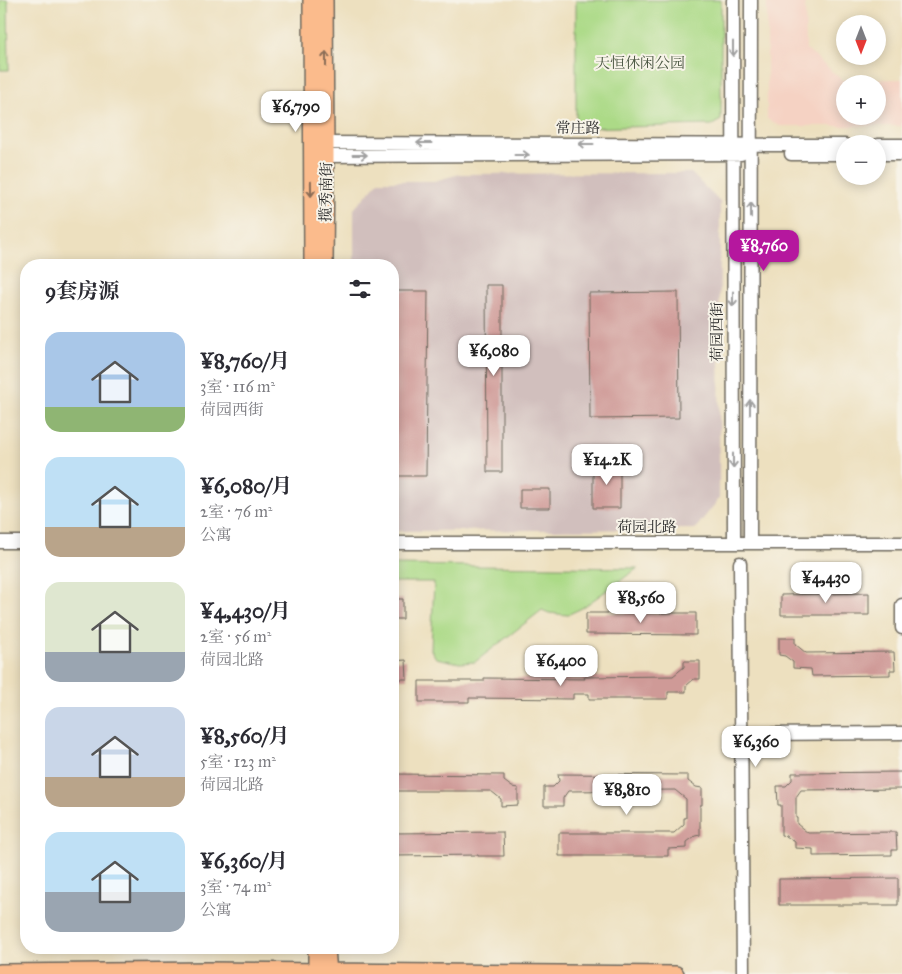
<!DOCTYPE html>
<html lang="zh">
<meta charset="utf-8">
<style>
:root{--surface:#fff;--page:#f7f7f7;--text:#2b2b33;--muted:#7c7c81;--accent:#b5179e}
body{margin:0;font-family:"IM FELL Great Primer","Noto Serif SC",serif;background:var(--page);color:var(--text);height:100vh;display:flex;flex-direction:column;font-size:19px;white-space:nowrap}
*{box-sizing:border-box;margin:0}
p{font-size:16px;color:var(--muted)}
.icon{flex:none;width:28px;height:28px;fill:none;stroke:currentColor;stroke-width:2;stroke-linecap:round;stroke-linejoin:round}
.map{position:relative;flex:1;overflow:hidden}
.drawer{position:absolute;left:20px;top:259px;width:379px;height:695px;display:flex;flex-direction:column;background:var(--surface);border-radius:20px;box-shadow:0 2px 12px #0003}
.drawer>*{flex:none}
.needle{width:32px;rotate:180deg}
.fabs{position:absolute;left:836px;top:15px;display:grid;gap:10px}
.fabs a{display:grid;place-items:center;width:50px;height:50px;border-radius:50%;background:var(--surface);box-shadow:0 2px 12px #0003;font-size:25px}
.price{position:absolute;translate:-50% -42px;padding:0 11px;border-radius:10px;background:#fff;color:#222;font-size:16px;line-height:32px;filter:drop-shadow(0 1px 2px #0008)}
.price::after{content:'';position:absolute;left:50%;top:30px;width:15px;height:11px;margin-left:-8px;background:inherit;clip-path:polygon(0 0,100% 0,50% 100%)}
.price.current{background:var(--accent);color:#fff}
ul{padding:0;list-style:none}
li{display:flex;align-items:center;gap:15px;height:125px;padding:0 25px}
li span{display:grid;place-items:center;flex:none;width:140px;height:100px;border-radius:15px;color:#555}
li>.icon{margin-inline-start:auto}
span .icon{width:60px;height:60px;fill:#fffc;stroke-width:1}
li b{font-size:21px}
h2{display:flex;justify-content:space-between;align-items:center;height:60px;padding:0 25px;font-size:21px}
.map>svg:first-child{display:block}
</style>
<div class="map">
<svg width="902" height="974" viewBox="0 0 902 974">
<rect width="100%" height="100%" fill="#f7f3e8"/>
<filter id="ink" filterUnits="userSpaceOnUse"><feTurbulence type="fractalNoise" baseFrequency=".02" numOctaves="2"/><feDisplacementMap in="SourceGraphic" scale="10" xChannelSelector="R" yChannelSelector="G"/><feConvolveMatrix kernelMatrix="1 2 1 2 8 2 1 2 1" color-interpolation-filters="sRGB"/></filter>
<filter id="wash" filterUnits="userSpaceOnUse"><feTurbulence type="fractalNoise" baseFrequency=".0096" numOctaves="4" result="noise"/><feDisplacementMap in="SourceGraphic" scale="20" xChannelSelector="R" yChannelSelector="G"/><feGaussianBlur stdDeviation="1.12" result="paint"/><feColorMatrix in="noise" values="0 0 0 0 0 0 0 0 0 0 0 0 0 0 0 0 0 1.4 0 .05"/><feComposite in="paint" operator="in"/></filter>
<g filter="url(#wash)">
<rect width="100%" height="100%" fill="#ede0bf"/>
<path fill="#f5d2c3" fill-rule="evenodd" d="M767,0H805L806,49L842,80L902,79V126H780L767,119ZM845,84H878V116H845Z"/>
<path fill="#d1bfbd" d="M691,173L720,202L719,499L695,529L393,531L392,265H354V209L379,181H434L460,174Z"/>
<path fill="#acda87" stroke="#6c8259" d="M0,0H8L9,70H0Z
M576,0H721V120L712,125L576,128Z
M393,565L638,568L582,608L567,615L549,613L542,610L475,662L460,663L436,658L431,650L434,582H393Z"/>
<g id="blocks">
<path fill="#cf9a97" d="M486,285H502V472H487Z
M392,291H428L426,476H392Z
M678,292L679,418L590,419L589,293Z
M593,465H620V508H593Z
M520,489H550V508H520Z
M869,593V615H781V595Z
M392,599H403V619H392Z
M586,613H696V635L586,634Z
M779,638H795V644L806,653L894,652L895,670H890V675L812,676L811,669L793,668V662L785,656L779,655Z
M406,660L407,679H392V661Z
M684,661H700V679H694L686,686V692H668V699H589V694H573V699L469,698V702H419V681H484V678L585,679L584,677L673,676L684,667Z
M902,772V789L801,790L796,797V818H797V824L808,833L896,832L897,850H892V855L813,856V849L795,848V842L786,836L781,835V805H778L777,786H786L792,780V773Z
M392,774L504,775V781L512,787L518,788V805L501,806V799L491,791H392Z
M558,774L688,775V781L696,787L702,788V805H700V835L695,836L687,842V848L668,849V856H559V833H674L684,824V818H686V799L675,790L568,791L563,798V806H544V787H553L559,781Z
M503,832L504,856H478V855L395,856L394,849H392V833Z
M898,878V905H779V879Z"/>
</g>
</g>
<g filter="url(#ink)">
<use href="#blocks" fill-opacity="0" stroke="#6f6a5f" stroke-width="1"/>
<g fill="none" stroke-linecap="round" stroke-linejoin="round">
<g stroke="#6f6a5f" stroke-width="15">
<path id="minor" d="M733,0L734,543
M318,143L845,145
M878,145H902
M791,154H845
M878,154H902
M316,156L741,154
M0,542H26
M392,543H902
M750,543L751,0
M740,563L743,974
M902,605V628
M742,734L902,733"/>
</g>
<g stroke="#6f6a5f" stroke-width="18">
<path id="major" d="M311,0L312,265
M325,0L326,155L325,265
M316,948V974
M327,948L329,974
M0,972L208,970L676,974"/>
</g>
<use href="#minor" stroke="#fff" stroke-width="12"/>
<use href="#major" stroke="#fbbb8c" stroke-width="15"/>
</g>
<defs><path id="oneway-shaft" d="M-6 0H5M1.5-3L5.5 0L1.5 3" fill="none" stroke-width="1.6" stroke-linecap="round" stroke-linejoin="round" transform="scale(1.25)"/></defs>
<g stroke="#a0a0a0">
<use href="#oneway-shaft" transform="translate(733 49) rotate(90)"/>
<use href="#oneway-shaft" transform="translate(424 143) rotate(-180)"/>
<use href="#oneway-shaft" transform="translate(586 144) rotate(-180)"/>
<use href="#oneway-shaft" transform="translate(360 155)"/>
<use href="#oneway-shaft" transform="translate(522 155)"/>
<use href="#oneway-shaft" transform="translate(751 210) rotate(-90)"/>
<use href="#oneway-shaft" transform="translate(733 299) rotate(90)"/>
<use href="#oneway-shaft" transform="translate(750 407) rotate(-90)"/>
<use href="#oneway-shaft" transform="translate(733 461) rotate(90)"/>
</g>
<g stroke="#896c57">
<use href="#oneway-shaft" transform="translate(326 59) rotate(-90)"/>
<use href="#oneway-shaft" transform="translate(311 189) rotate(89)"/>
</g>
</g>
<g text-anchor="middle" stroke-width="4" stroke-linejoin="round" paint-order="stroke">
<g font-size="15" fill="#4b5742" stroke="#f7f3e8">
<text x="640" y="68">天恒休闲公园</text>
</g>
<g font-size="15" fill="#2b2b2b" stroke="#f7f3e8">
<text x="578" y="133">常庄路</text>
<text transform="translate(326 192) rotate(-89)" y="5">揽秀南街</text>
<text transform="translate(717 332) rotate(-90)" y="5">荷园西街</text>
<text x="647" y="532">荷园北路</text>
</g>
</g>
</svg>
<div class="fabs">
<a><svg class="needle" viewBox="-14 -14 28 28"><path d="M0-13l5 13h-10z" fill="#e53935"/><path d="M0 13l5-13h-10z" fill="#7c7c81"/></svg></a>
<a>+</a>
<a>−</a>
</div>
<b class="price" style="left:296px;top:133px">¥6,790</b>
<b class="price current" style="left:764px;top:272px">¥8,760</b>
<b class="price" style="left:494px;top:377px">¥6,080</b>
<b class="price" style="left:607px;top:486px">¥14.2K</b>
<b class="price" style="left:826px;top:604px">¥4,430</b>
<b class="price" style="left:641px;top:624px">¥8,560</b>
<b class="price" style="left:561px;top:687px">¥6,400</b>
<b class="price" style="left:756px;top:768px">¥6,360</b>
<b class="price" style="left:627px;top:816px">¥8,810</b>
<section class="drawer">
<h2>9套房源<svg class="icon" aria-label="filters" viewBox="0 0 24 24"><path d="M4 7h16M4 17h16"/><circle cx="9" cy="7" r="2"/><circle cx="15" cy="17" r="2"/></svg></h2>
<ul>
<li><span style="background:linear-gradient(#a9c7e8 75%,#8fb573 0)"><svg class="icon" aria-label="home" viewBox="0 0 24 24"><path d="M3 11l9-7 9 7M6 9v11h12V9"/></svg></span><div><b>¥8,760/月</b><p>3室 · 116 m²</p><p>荷园西街</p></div></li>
<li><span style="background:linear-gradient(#bfe0f5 70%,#b9a48a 0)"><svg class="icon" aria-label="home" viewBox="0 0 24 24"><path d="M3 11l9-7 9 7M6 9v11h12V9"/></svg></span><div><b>¥6,080/月</b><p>2室 · 76 m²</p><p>公寓</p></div></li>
<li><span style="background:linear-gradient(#dfe7d0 70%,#9aa5b1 0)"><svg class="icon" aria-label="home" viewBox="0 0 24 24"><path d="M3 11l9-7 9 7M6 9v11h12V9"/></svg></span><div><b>¥4,430/月</b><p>2室 · 56 m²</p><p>荷园北路</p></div></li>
<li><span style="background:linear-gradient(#c9d6e8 70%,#b9a48a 0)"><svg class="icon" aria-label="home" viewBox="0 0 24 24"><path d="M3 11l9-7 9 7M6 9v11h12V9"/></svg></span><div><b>¥8,560/月</b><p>5室 · 123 m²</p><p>荷园北路</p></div></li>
<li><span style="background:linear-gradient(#bfe0f5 60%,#9aa5b1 0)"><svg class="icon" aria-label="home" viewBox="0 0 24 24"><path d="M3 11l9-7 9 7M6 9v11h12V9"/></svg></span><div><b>¥6,360/月</b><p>3室 · 74 m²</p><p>公寓</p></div></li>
</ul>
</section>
</div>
